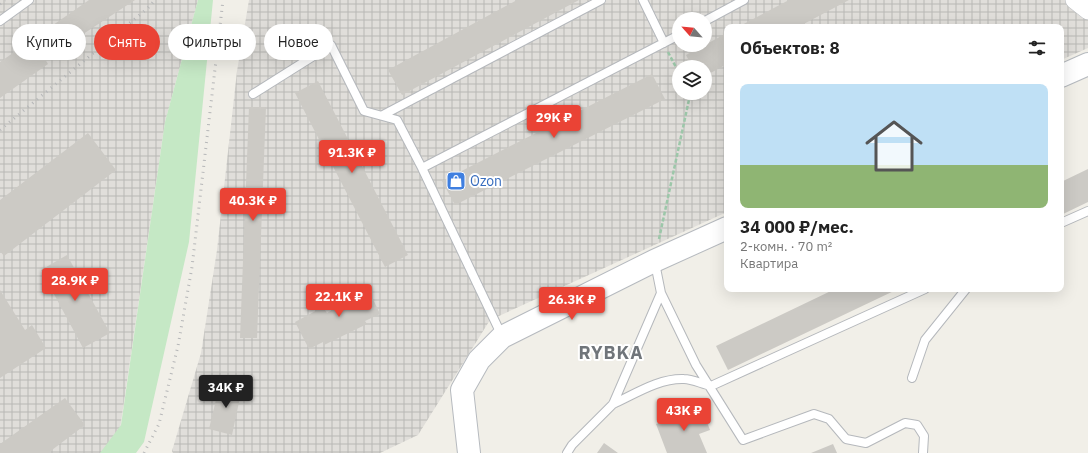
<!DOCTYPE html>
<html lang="ru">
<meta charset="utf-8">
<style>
:root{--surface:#fff;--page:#f6f6f6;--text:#222;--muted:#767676;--line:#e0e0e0;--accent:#ea4335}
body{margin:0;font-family:"IBM Plex Sans",sans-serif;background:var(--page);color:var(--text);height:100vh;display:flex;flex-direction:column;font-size:15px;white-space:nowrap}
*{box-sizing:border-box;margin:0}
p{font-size:13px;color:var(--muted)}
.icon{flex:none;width:22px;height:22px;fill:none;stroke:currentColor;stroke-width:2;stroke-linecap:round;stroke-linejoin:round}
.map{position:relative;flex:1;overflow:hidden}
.drawer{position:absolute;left:724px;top:24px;width:340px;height:268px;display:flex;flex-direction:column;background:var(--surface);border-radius:8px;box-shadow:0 4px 16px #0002}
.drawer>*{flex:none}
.top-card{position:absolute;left:12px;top:24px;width:380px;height:36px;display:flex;gap:8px}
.needle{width:26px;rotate:297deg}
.buttons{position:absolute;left:672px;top:12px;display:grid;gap:8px}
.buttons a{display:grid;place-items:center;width:40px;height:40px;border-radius:50%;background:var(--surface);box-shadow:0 4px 16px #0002;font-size:20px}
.price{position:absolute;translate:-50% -34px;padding:0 9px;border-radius:4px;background:var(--accent);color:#fff;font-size:13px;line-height:26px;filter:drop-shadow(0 1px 2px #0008)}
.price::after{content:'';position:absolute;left:50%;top:24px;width:12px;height:9px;margin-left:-6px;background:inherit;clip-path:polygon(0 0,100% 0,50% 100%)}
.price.selected{background:#222;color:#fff}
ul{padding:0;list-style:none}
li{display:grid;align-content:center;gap:8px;height:212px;padding:0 16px}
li+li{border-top:1px solid var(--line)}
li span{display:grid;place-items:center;height:124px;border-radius:8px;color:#555}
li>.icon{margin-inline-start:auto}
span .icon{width:72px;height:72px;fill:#fffc;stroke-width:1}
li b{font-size:17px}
h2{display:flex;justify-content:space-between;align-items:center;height:48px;padding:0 16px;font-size:17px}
.pill{padding:0 14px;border-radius:18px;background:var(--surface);box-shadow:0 4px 16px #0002;font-size:14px;line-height:36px}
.pill.selected{background:var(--accent);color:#fff}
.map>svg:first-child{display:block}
</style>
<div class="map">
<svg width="1088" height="453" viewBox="0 0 1088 453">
<defs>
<pattern id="industrial-grid" width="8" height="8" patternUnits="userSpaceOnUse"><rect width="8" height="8" fill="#e0deda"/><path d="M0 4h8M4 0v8" fill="none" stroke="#b9b8b5"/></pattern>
</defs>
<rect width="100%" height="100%" fill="#f1efe8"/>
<path fill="url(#industrial-grid)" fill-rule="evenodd" d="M0,0H198L165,122L120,429L101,453H0Z
M249,0H1088V48L1061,60V27H727V212L490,320L418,435L380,453H173L172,451L201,353L217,250L237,71ZM679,19H705V45H679ZM679,67H705V93H679Z"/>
<path fill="#c5e8c5" d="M198,0H213L189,242L144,442L136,453H100L121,425L165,122Z"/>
<path fill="#cccac5" d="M89,0H135L45,59L48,64L0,98V62Z
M517,0H579L402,95L388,70Z
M789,0H849L798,27H738Z
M727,33V64L705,76V67H692L686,55Z
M652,74L665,99L455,205L442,181Z
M318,81L408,255L385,267L295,93Z
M249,107H266L257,338H240Z
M88,133L116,170L4,256L0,251V200Z
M1088,169V202L1061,215V182Z
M67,255L110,333L83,348L41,270Z
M366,284L380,314L365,321L367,324L324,345L323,342L309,349L295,322L323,307L327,313L339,306L336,299Z
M835,289H898L728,370L716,346Z
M0,290L25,330L32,325L46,348L0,378Z
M220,383L242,388L232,435L209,429Z
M65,398L85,425L48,453H0V444Z
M701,406L710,430L699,434L707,453H667L656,424Z
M604,443L618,453H597Z
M833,444L837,453H811Z"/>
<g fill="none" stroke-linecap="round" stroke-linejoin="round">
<g stroke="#b5b8bc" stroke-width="10">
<path id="lane" d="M643,0L664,43
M0,21L29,0
M705,21L744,0
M253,94L331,45L364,111L397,120L422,168L502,336
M383,115L601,0
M422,168L679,35
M1061,223L1088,211
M661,293L696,365L743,440L814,414L829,419L846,439L866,443L905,423L917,425L924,436L923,453
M912,378L925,340L966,289
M613,404C635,394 659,378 684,379C692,379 702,384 711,386L925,289
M567,453L572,445L613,404L661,293L655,263"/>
</g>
<g stroke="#b5b8bc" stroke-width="18">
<path id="street" d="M1074,0L1088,11"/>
</g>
<g stroke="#b6babf" stroke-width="24">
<path id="secondary" d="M1061,76L1088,64
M469,453L462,390L479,360L502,337L654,261L727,228"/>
</g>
<path stroke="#9cc7a9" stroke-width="2.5" stroke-dasharray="4 2" stroke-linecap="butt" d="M668,52L679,73
M659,239L690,95L689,93"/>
<use href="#lane" stroke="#fff" stroke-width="8"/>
<use href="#street" stroke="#fff" stroke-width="17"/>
<use href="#secondary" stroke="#fff" stroke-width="22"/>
<path stroke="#b6b7b8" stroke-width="3" stroke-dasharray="1 5" stroke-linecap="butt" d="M0,4L5,0
M0,130L148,8L155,0
M144,453L159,424L178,346L192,267L223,0"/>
</g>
<defs>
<g id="shop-square" transform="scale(1)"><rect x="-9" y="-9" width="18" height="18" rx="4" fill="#3f7fe0" stroke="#fff"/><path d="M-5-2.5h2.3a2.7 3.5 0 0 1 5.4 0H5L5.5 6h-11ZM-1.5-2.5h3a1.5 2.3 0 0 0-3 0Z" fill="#fff"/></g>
</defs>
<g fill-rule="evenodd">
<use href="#shop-square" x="456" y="181"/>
</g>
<g text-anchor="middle" stroke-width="4" stroke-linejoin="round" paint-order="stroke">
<g font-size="14" fill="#366cbe" stroke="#fff" text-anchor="start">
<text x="470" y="186">Ozon</text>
</g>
<g font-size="18" font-weight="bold" letter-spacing="1" fill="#70757a" stroke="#fff">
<text x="611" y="359">RYBKA</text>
</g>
</g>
</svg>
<div class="buttons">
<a><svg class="needle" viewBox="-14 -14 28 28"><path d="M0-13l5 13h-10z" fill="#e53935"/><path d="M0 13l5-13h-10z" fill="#767676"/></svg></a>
<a><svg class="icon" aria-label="layers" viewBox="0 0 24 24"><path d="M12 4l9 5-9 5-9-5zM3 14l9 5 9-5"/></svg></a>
</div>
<b class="price" style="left:554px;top:139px">29K ₽</b>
<b class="price" style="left:352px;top:174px">91.3K ₽</b>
<b class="price" style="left:253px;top:222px">40.3K ₽</b>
<b class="price" style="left:75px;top:302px">28.9K ₽</b>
<b class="price" style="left:339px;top:318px">22.1K ₽</b>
<b class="price" style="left:572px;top:321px">26.3K ₽</b>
<b class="price selected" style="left:226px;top:409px">34K ₽</b>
<b class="price" style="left:684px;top:432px">43K ₽</b>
<div class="top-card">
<a class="pill">Купить</a>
<a class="pill selected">Снять</a>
<a class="pill">Фильтры</a>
<a class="pill">Новое</a>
</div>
<section class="drawer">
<h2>Объектов: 8<svg class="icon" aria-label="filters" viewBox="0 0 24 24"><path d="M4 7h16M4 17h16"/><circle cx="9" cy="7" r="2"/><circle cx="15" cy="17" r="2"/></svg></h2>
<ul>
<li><span style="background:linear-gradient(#bfe0f5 65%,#8fb573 0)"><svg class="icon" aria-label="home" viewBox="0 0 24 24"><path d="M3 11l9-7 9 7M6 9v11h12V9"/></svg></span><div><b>34 000 ₽/мес.</b><p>2-комн. · 70 m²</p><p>Квартира</p></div></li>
</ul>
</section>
</div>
